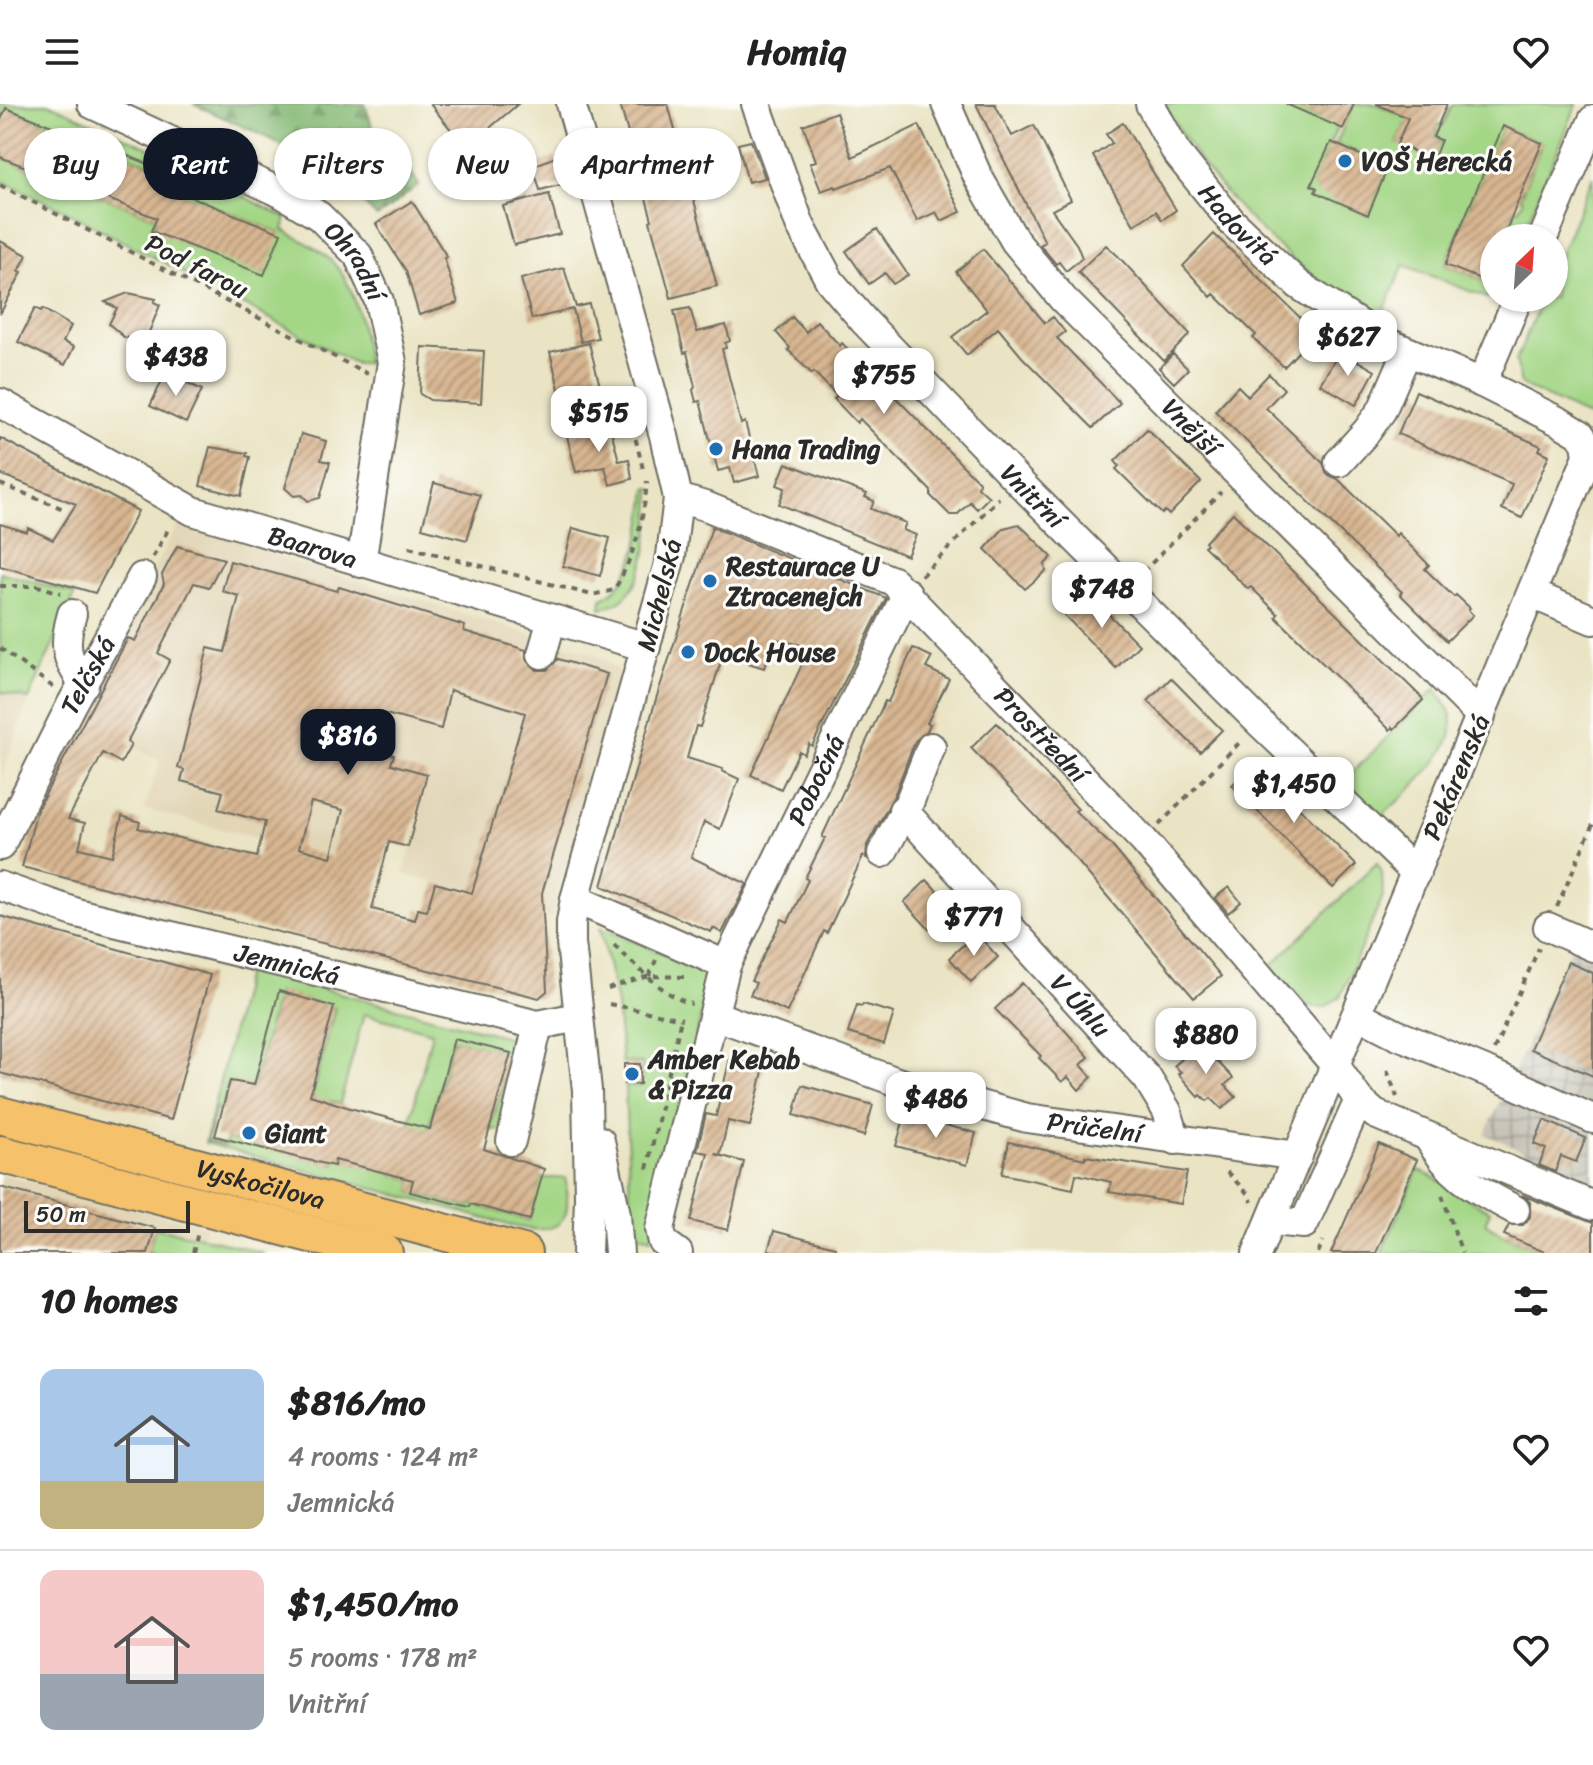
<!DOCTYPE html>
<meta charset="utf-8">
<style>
:root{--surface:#fff;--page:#f2f2f2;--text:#222;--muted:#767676;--line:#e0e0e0;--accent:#111827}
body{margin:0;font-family:Sriracha,sans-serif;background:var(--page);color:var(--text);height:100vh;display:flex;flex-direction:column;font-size:30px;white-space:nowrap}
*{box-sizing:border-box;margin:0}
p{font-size:26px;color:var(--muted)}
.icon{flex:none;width:44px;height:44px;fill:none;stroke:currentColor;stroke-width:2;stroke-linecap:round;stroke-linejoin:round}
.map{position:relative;height:1149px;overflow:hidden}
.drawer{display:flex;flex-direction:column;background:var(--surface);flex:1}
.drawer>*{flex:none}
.guide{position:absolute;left:24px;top:24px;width:800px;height:72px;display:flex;gap:16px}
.needle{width:52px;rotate:25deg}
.buttons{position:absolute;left:1480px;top:120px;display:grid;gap:16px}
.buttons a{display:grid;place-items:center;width:88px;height:88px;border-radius:50%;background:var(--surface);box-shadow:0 2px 6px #0004;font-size:40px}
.scale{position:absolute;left:24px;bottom:20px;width:166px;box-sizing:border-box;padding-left:8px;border:4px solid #2b2b2b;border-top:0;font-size:22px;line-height:28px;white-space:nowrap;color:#2b2b2b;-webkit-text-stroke:6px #fdfcf7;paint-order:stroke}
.price{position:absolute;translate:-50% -68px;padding:0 18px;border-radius:16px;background:#fff;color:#222;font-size:26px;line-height:52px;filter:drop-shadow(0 2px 4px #0008)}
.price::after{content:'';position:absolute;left:50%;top:48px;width:24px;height:18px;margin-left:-12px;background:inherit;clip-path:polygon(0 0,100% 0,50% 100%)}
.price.current{background:var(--accent);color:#fff}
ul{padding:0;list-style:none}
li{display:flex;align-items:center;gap:24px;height:200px;padding:0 40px}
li+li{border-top:2px solid var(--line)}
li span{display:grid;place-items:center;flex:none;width:224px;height:160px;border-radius:16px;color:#555}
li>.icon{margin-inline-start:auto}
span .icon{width:96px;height:96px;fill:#fffc;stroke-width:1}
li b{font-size:34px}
h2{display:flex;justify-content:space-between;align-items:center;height:96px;padding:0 40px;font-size:34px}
.tag{padding:0 28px;border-radius:36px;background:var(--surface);box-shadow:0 2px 6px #0004;font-size:28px;line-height:72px}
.tag.current{background:var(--accent);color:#fff}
header{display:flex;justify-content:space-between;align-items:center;height:104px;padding:0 40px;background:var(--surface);font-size:36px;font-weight:700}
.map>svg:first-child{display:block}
</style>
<header><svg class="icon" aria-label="menu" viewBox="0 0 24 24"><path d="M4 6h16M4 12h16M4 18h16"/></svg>Homiq<svg class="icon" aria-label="heart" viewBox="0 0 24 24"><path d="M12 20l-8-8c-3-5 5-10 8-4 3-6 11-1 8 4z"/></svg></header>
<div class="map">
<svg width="1593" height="1149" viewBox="0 0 1593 1149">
<defs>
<pattern id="industrial-grid" width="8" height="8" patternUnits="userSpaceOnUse" patternTransform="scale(2)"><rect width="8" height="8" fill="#c8c4b8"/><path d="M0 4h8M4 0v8" fill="none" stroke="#a39f96"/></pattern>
<pattern id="forest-firs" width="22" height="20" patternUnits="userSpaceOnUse" patternTransform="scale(2)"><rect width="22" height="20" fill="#82b772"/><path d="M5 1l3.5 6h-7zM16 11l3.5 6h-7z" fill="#6b955e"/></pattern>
<pattern id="building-hatch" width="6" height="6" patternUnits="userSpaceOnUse" patternTransform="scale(2)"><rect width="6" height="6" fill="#d8b691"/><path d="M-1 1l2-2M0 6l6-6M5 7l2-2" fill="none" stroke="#af9477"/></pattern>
</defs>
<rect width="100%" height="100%" fill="#fdfcf7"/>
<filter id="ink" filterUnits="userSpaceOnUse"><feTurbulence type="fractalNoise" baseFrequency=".0125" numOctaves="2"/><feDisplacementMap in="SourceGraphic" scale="16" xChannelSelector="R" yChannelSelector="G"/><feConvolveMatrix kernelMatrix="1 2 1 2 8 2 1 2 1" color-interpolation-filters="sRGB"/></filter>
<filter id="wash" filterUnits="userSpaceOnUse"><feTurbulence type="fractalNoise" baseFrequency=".006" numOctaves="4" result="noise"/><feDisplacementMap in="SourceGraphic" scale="32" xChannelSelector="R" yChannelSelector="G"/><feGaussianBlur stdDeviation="1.8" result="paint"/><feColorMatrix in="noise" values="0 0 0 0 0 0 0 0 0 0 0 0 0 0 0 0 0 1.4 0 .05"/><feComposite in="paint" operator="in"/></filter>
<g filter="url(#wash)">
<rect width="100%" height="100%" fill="#eae4c4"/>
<path fill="#e2d6b7" d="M182,414L284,455L590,548L611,560L620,569L622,586L558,786L553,813H542L490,793L404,770L417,720L345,700L331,753L144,705L160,657L73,611Z
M0,588L29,595L0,677Z
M0,1070L205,1122L199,1149H0Z"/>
<path fill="url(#industrial-grid)" d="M1576,833L1593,840V1079L1485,1030Z"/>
<path fill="#a3d685" stroke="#678058" stroke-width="2" d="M0,0H50L151,45L286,114L283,126C298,134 314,142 327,153C357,178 362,223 367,259L356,260L60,104L0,76V53L157,114L152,126L280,129L168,84L173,69L6,4L0,18Z
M1164,0H1286L1318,14L1325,1L1343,10L1312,81L1367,111L1386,68L1369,55L1336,40L1354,0H1376L1415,17L1405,21L1397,39L1432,55L1441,37L1435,34L1438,28L1436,26L1438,20L1443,22L1452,0H1577L1521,134H1503L1516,104L1519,105L1523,96L1520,94L1542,39L1503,23L1445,161L1485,177L1494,156V182L1487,194L1404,161L1379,218C1291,162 1214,93 1164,0Z
M1593,72V315L1521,281L1516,256L1542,194H1554V165Z
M647,384H651C650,422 651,497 601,504L602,494C637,479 644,417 647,384Z
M0,468L75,490L29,595L0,588Z
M1435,585C1442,595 1451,604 1452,618C1455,651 1400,694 1378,716L1339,682Z
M1377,759L1382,768L1383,792L1340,893L1324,903H1313L1304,899L1270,863Z
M600,824L711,868L651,1134L640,1131L631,1121L625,983L642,982V959L622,958L617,900Z
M247,865L527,938L506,1025L490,1026L512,950L453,935L428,1027L406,1033L432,928L364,910L340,1000L329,997L325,1011L311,996L335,904L278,888L253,982L228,978L222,1006L216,1005L207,1037L225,1041L227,1035L334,1061L336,1054L413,1076L411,1088L469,1103L471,1100L529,1116L541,1074H566C566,1084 569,1099 566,1108C559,1131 530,1126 513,1122L205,1039Z
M1418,1066C1444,1076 1465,1094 1490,1107L1485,1119L1504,1131L1547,1149H1381Z
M155,1124L202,1133L265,1149H148Z"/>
<path fill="url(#forest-firs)" stroke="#56714e" stroke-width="2" d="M193,0H365L377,38L388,30L419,81L377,113L331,67L260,30Z"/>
<g id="blocks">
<path fill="url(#building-hatch)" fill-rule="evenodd" d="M430,0H518L466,44Z
M620,0H668L717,182L671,194L650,117L652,116Z
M976,0H995L1012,32L1034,21L1071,96L1052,106L1077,141L1082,154L1066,167L1059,158L1056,160L1040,141L1045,138Z
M1286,0H1354L1343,25Z
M1376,0H1447L1433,33L1441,36L1433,56L1397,40L1408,14Z
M6,4L174,70L168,84L281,129L264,171L151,127L157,114L0,53V18Z
M836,8L852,53L919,21L961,108L941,117L936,108L917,117L890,64L836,84L835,82L821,87L810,59L816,57L803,21Z
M1123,19L1176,106L1162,116L1156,107L1134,121L1093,52L1112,39L1106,30Z
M1503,22L1542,39L1503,134H1494V156L1485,177L1445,161Z
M751,37L765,74L748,78L738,40Z
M1331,38L1388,63L1368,111L1315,88L1317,84L1311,81Z
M555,53L564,80L540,86L533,62Z
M549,90L560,130L514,141L503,102Z
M412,97L447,153L444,154L458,199L419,211L406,167L376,120Z
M877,125L908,171L893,180L885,169L869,180L846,147Z
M1214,130L1316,229L1284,263L1253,234L1256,231L1214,190L1211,193L1183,162Z
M0,137L27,151L19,167L22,168L0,210Z
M1106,141L1118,152L1190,230L1164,257L1078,168Z
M983,145L1045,219L1053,213L1065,228L1057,234L1120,299L1093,324L1022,253L998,224L967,251L952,233L987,206L956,168Z
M564,164L576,203L589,200L598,234L581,238L573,205L532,215L521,175Z
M128,189L156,195L154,198L160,201L145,238L124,233L109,220L117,204L105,198Z
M35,204L41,207L43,205L71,222L63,238L74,243L65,261L18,238Z
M690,204L697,228L726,221L730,237L725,239L726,244L722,245L741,320L745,318L759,372L734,379L730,364L718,367L700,297L696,298L693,286L695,283L687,248L684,249L674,207Z
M792,213L806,228L817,217L840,242L842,239L979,378L978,383L989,393L977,405L970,398L957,411H950L931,392V387L860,315L857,319L834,295L837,292L814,268L812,270L788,246L790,244L776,228Z
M589,239L600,282L561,293L550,248Z
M422,243L484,247L481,299L430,296L420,290Z
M1340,247L1375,267L1356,301L1320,280Z
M1173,250L1188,265L1174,279L1159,264Z
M166,268L202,286L186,319L150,302Z
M1269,270L1284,285L1266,304L1323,359L1327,370L1338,375L1396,432L1398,429L1429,461L1425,465L1454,493L1456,491L1470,504L1468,506L1473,511L1447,537L1400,490L1402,488L1215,307L1238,282L1248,292Z
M1416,287L1541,342L1539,346L1549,351L1522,414L1502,405L1512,380L1398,330Z
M610,322L619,357L629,355L632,375L610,381L605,363L576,368L567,332Z
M1147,325L1201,378L1169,411L1165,407L1162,410L1116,365L1119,362L1115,357Z
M301,330L326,337L321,356L330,358L320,394L308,397L302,391L294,392L285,384Z
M0,334L138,407L95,489L0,462V420L27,428L28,424L53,436L76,400L0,370Z
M210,343L247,349L246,352L250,353L241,392L200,382Z
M786,359L867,390L865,393L874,397L871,405L906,419L903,426L916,431L907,452L779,400L785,384L777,381Z
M434,379L480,391L467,436L422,424Z
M1233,409L1421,593L1423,596L1394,625L1392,623L1390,626L1276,513L1278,510L1251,483L1248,485L1204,442L1207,440L1205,438Z
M1019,420L1052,453L1045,460L1046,467L1025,485L985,445L1004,424Z
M712,423L886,494L812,642L809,640L804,650L799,647L781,685L751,671L810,543L776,535L764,564L723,551L700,623L696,622L687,654L723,665L722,667L739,675L720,725L704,718L691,753L747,780L722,829L713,824L711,828L602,782L656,595Z
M573,424L610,434L600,472L563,462Z
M177,442L224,455L209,483L194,479L158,549L170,556L127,638L131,641L121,659L103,649L68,715L85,719L79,744L112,752L122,712L140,718L138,724L257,753L265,718L218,705L223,688L181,677L184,666L178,664L208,544L225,548L239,492L222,487L230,457L337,487L339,483L465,522L464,527L526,546V555L537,566H547L558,555L607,570L542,789L547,887L539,894L22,763L37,706L128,534L135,537L164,480L162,471ZM450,586L525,609L472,789L435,779L427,807L418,805L415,816L372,805L389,738L408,743L427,670L391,660L394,651L372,646L382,609L441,625ZM311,698L343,706L331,753L299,744Z
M1087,488L1139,541L1116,564L1064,511Z
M913,544L932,553L926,564L949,575L927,619L930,620L927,627L915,637L894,692L867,741L866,754L863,752L827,829L824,827L787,908L750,891L756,879L751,877L782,815L788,818L808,776L805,774L825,734L822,733L885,597L888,598Z
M1171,574L1222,626L1200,648L1148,597Z
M997,619L1078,705L1075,707L1112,742L1221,872L1194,894L1067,745L971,644Z
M1255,659L1356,761L1333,784L1232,681Z
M927,776L953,804L929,825L904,798Z
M1229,783L1241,798L1228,809L1215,794Z
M0,812L210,871L171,1016L0,969Z
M976,829L998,853L971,878L949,854Z
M1568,858L1593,869V972L1530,945Z
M1022,879L1089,953L1081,961L1092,973L1079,986L1068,973L1062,978L1039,954L1041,952L995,905Z
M279,887L334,903L310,991L350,1004L430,1025L454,935L511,949L484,1045L544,1065L530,1116L471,1100L470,1103L410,1088L413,1076L335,1056L334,1062L295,1053L215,1032L230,977L254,981Z
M863,900L894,909L884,940L848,929L857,901L862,902Z
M1200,939L1233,974L1225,981L1236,993L1222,1005L1211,994L1207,997L1201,991L1199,993L1178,970L1181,968L1174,962Z
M730,954L764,963L750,1022L728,1017L720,1051L715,1050L744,1058L728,1126L691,1117L708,1049L697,1047L706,1010L716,1012Z
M624,960H640V980H624Z
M802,981L873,1001L864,1032L794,1011Z
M905,1011L976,1029L967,1061L896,1042Z
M1544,1016L1586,1034L1576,1058L1561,1052L1555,1068L1539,1061L1546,1045L1534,1040Z
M1009,1038L1085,1055V1052L1187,1068L1181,1100L1109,1088L1111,1078L1076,1070L1073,1085L1002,1070Z
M1379,1040L1417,1056L1376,1149H1331Z
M0,1083L155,1124L148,1149H0Z
M1522,1091L1593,1119V1149H1547L1504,1131L1509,1121H1523L1530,1113V1098Z
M774,1127L835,1143V1149H781L768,1146Z"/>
</g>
</g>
<g filter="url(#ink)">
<use href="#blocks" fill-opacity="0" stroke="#6e6c61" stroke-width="2"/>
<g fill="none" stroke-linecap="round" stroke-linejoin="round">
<g stroke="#6e6c61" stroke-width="32">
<g id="minor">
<path id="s1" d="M92,0L281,89L319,112L358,151L379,197L392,258L361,459"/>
<path d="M571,0L664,332L678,394L671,452L575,795L571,818V839L587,986L589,1093L587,1149"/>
<path id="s2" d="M756,0L800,121L830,177L864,217L1019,378L1259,618L1416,769"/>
<path id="s3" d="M946,0L978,73L1015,137L1063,195L1481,612"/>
<path id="s4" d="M1150,0L1176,48L1232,118L1299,181L1386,238L1482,279L1560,318L1580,330L1586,339L1588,352L1257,1149"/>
<path d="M1543,134L1593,16"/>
<path d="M1482,279L1518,194"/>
<path id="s5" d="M0,299L193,407L646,543"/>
<path d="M1339,358L1367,327L1382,306L1407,248"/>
<path id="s6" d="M678,394L708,403L893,477L1144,737L1335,961L1359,996L1375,1010L1593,1102"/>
<path d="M1532,490L1593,516"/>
<path d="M72,510C63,540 65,555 84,580"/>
<path d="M542,550L552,515"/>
<path id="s7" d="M903,706L1147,974L1167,1007L1176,1036"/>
<path id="s8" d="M0,742L71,601L142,473"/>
<path d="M882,749L909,699L931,643"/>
<path id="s9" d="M0,782L77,809L538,921L578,913"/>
<path d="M575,795L726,861"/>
<path d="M1548,823L1593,843"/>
<path d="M1357,910L1396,930L1485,967L1593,1015"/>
<path id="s10" d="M714,911L900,979L1027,1014L1298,1052"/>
<path d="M1428,1033C1452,1075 1475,1084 1515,1106"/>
<path d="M511,1037L538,921"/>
<path d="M600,1037L616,1110L619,1149"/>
<path d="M1271,1117L1304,1120L1359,996"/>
<path id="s11" d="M678,1149L663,1138L660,1125L726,861L907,489"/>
</g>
</g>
<g stroke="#6e6c61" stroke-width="40">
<g id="major">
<path id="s12" d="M0,1011L523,1149"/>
<path d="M0,1050L384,1149"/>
</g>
</g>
<path stroke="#6e6c61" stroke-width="4" stroke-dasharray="6 6" stroke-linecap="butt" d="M0,81L368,270
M627,300L644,369
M0,380L64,405
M409,443L592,491L614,486C634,453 644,416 647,377
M153,453L170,422
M1143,468L1221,388
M921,472L999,394
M0,482H38L61,489
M0,544L53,583
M1159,721L1242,636
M1557,803L1593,720
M614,841C633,859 666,894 692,900
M649,872L656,856
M608,885L649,872L687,873
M609,900L682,915
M1494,946L1539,844
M1387,966L1397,993
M647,1065L681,915
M1227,1068L1249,1091L1252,1098
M1442,1091L1462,1149
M193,1149L198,1128
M1318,1149L1323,1137"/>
<use href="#minor" stroke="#fff" stroke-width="28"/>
<use href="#major" stroke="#f5c16b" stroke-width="36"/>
</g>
</g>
<g fill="#1f6fb2" stroke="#fdfcf7" stroke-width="3">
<circle cx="1345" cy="57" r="8"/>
<circle cx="716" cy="345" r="8"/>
<circle cx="710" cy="477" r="8"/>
<circle cx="688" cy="548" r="8"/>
<circle cx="632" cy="970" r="8"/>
<circle cx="249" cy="1029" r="8"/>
</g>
<g text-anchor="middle" stroke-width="6" stroke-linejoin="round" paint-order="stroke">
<g font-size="26" font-weight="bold" fill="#2b2b2b" stroke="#fdfcf7" text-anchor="start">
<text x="1361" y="66">VOŠ Herecká</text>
<text x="732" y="354">Hana Trading</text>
<text x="726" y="471">Restaurace U<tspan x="726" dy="30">Ztracenejch</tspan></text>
<text x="704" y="557">Dock House</text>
<text x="648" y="964">Amber Kebab<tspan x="648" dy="30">&amp; Pizza</tspan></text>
<text x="265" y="1038">Giant</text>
</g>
<g font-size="26" fill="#2b2b2b" stroke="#fdfcf7">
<text dy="9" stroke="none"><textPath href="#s4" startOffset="150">Hadovitá</textPath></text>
<text dy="9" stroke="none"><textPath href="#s1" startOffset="312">Ohradní</textPath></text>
<text transform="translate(197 162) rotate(27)" y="9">Pod farou</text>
<text dy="9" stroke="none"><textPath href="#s3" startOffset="410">Vnější</textPath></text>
<text dy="9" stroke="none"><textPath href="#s2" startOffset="488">Vnitřní</textPath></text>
<text dy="9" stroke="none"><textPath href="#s5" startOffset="346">Baarova</textPath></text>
<text transform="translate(659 491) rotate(-76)" y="9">Michelská</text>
<text dy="9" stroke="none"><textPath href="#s8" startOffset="192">Telčská</textPath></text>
<text dy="9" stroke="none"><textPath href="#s6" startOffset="444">Prostřední</textPath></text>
<text transform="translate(1456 673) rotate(-67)" y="9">Pekárenská</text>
<text dy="9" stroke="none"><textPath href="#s11" startOffset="510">Pobočná</textPath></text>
<text dy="9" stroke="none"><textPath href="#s9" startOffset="298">Jemnická</textPath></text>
<text dy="9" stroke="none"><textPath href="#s7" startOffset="264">V Úhlu</textPath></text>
<text dy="9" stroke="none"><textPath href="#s10" startOffset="398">Průčelní</textPath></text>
<text dy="9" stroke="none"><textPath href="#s12" startOffset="270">Vyskočilova</textPath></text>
</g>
</g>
</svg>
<div class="buttons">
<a><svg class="needle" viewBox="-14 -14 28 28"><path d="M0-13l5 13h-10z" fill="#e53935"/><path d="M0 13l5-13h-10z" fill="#767676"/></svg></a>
</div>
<div class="scale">50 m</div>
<b class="price" style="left:1348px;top:274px">$627</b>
<b class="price" style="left:176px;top:294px">$438</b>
<b class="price" style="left:884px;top:312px">$755</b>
<b class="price" style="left:599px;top:350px">$515</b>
<b class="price" style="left:1102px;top:526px">$748</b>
<b class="price current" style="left:348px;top:673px">$816</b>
<b class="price" style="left:1294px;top:721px">$1,450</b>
<b class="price" style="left:974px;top:854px">$771</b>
<b class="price" style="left:1206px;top:972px">$880</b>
<b class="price" style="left:936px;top:1036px">$486</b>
<div class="guide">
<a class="tag">Buy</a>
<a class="tag current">Rent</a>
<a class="tag">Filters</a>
<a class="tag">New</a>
<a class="tag">Apartment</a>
</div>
</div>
<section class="drawer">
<h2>10 homes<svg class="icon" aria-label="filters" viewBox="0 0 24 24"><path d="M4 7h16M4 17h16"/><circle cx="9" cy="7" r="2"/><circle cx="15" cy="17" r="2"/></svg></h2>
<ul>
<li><span style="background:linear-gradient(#a9c7e8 70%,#c2b280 0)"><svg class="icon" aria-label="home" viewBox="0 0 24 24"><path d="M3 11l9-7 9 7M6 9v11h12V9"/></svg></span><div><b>$816/mo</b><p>4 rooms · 124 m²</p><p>Jemnická</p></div><svg class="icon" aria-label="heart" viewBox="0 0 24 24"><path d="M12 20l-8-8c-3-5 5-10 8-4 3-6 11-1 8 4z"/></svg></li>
<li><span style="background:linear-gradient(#f6c9c9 65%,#9aa5b1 0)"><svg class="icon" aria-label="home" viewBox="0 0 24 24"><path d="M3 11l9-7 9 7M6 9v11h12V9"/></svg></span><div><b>$1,450/mo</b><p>5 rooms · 178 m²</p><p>Vnitřní</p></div><svg class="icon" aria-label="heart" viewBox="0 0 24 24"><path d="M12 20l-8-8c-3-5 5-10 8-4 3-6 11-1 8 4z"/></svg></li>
</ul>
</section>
